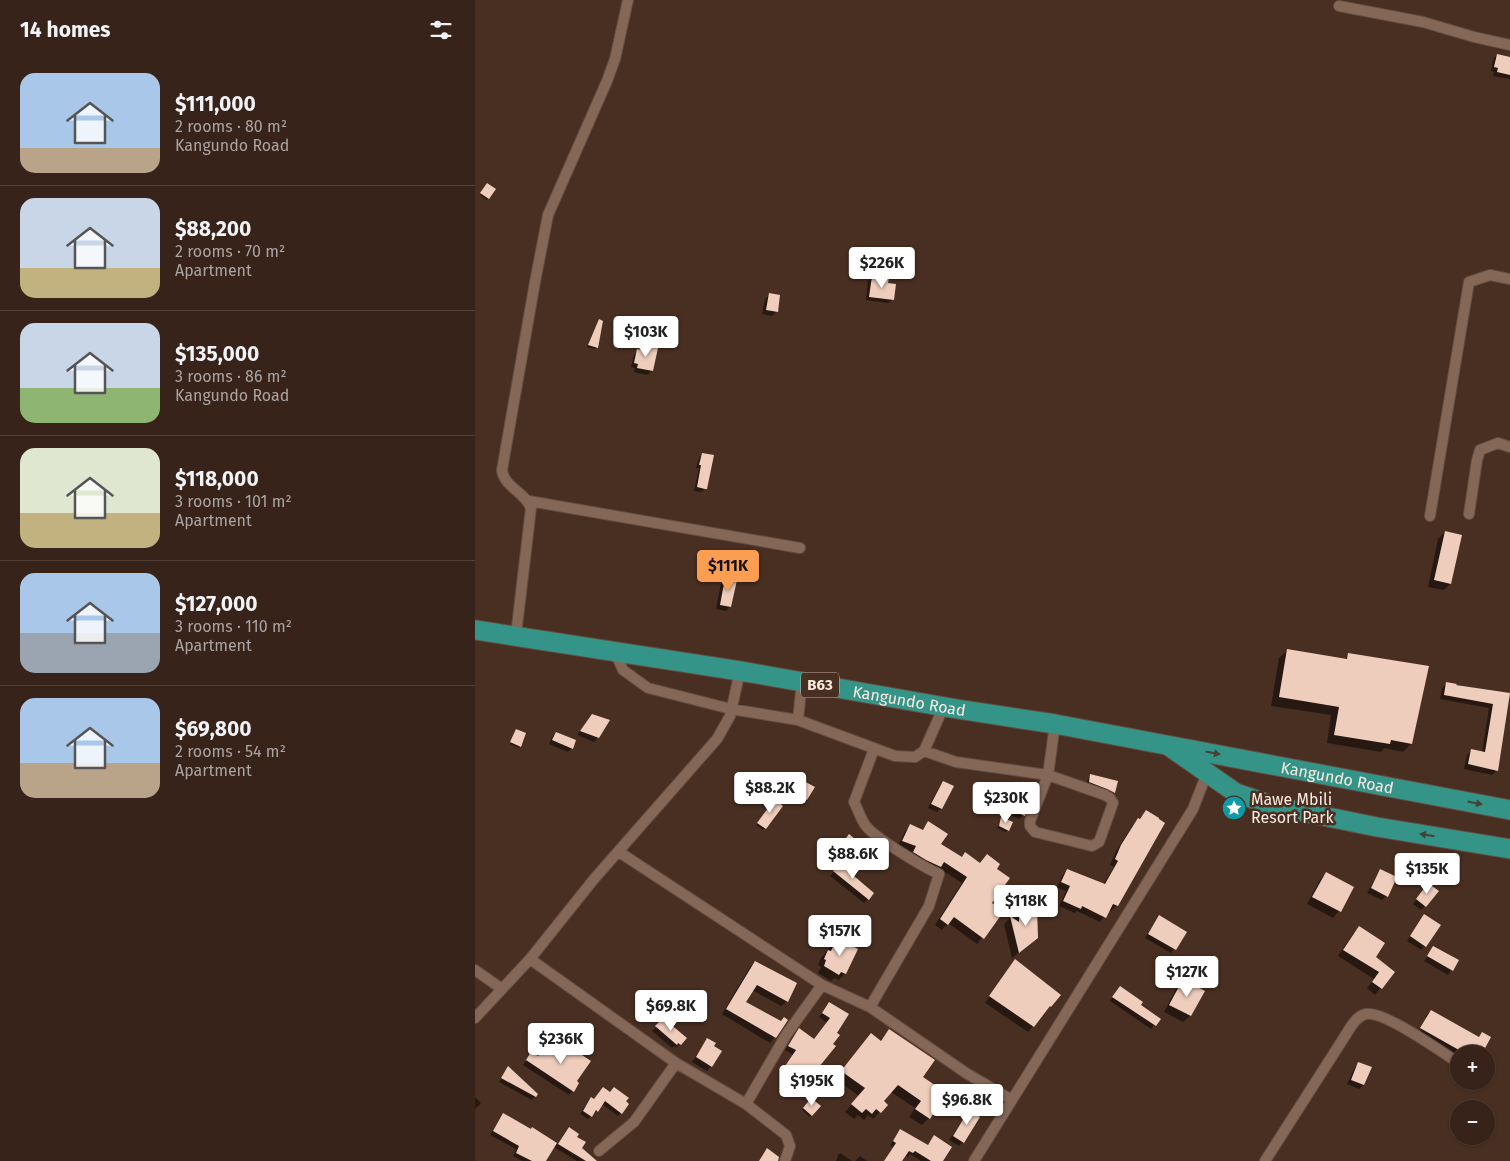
<!DOCTYPE html>
<meta charset="utf-8">
<style>
:root{--surface:#372319;--page:#422f26;--text:#f1f3f6;--muted:#aaa4a2;--line:#514038;--accent:#fc9e52}
body{margin:0;font-family:"Fira Sans",sans-serif;background:var(--page);color:var(--text);height:100vh;display:flex;flex-direction:column;font-size:19px;white-space:nowrap}
*{box-sizing:border-box;margin:0}
p{font-size:16px;color:var(--muted)}
.icon{flex:none;width:28px;height:28px;fill:none;stroke:currentColor;stroke-width:2;stroke-linecap:round;stroke-linejoin:round}
.map{position:relative;flex:1;overflow:hidden}
.drawer{display:flex;flex-direction:column;background:var(--surface);width:475px}
.drawer>*{flex:none}
.controls{position:absolute;left:975px;top:1045px;display:grid;gap:10px}
.controls a{display:grid;place-items:center;width:45px;height:45px;border-radius:50%;background:var(--surface);box-shadow:0 1px 4px #0004,0 0 0 1px var(--line);font-size:25px}
.price{position:absolute;translate:-50% -42px;padding:0 11px;border-radius:5px;background:#fff;color:#222;font-size:16px;line-height:32px;filter:drop-shadow(0 1px 2px #0008)}
.price::after{content:'';position:absolute;left:50%;top:30px;width:15px;height:11px;margin-left:-8px;background:inherit;clip-path:polygon(0 0,100% 0,50% 100%)}
.price.on{background:var(--accent);color:#111}
ul{padding:0;list-style:none}
li{display:flex;align-items:center;gap:15px;height:125px;padding:0 20px}
li+li{border-top:1px solid var(--line)}
li span{display:grid;place-items:center;flex:none;width:140px;height:100px;border-radius:15px;color:#555}
li>.icon{margin-inline-start:auto}
span .icon{width:60px;height:60px;fill:#fffc;stroke-width:1}
li b{font-size:21px}
h2{display:flex;justify-content:space-between;align-items:center;height:60px;padding:0 20px;font-size:21px}
main{display:flex;flex:1;min-height:0}
.map>svg:first-child{display:block}
</style>
<main>
<section class="drawer">
<h2>14 homes<svg class="icon" aria-label="filters" viewBox="0 0 24 24"><path d="M4 7h16M4 17h16"/><circle cx="9" cy="7" r="2"/><circle cx="15" cy="17" r="2"/></svg></h2>
<ul>
<li><span style="background:linear-gradient(#a9c7e8 75%,#b9a48a 0)"><svg class="icon" aria-label="home" viewBox="0 0 24 24"><path d="M3 11l9-7 9 7M6 9v11h12V9"/></svg></span><div><b>$111,000</b><p>2 rooms · 80 m²</p><p>Kangundo Road</p></div></li>
<li><span style="background:linear-gradient(#c9d6e8 70%,#c2b280 0)"><svg class="icon" aria-label="home" viewBox="0 0 24 24"><path d="M3 11l9-7 9 7M6 9v11h12V9"/></svg></span><div><b>$88,200</b><p>2 rooms · 70 m²</p><p>Apartment</p></div></li>
<li><span style="background:linear-gradient(#c9d6e8 65%,#8fb573 0)"><svg class="icon" aria-label="home" viewBox="0 0 24 24"><path d="M3 11l9-7 9 7M6 9v11h12V9"/></svg></span><div><b>$135,000</b><p>3 rooms · 86 m²</p><p>Kangundo Road</p></div></li>
<li><span style="background:linear-gradient(#dfe7d0 65%,#c2b280 0)"><svg class="icon" aria-label="home" viewBox="0 0 24 24"><path d="M3 11l9-7 9 7M6 9v11h12V9"/></svg></span><div><b>$118,000</b><p>3 rooms · 101 m²</p><p>Apartment</p></div></li>
<li><span style="background:linear-gradient(#a9c7e8 60%,#9aa5b1 0)"><svg class="icon" aria-label="home" viewBox="0 0 24 24"><path d="M3 11l9-7 9 7M6 9v11h12V9"/></svg></span><div><b>$127,000</b><p>3 rooms · 110 m²</p><p>Apartment</p></div></li>
<li><span style="background:linear-gradient(#a9c7e8 65%,#b9a48a 0)"><svg class="icon" aria-label="home" viewBox="0 0 24 24"><path d="M3 11l9-7 9 7M6 9v11h12V9"/></svg></span><div><b>$69,800</b><p>2 rooms · 54 m²</p><p>Apartment</p></div></li>
</ul>
</section>
<div class="map">
<svg width="1035" height="1161" viewBox="0 0 1035 1161">
<rect width="100%" height="100%" fill="#492f21"/>
<path fill="#0007" d="M1022,55L1035,58V79L1018,76L1019,72L1016,71L1018,59Z
M11,185L13,198L12,200L5,195Z
M397,277L412,284L418,299L413,303L391,300L393,281Z
M294,295L301,312L297,316L287,314L290,299Z
M124,321L121,347L120,349L112,347Z
M169,346L177,371L172,375L159,372L160,368L156,367L159,355Z
M227,454L231,488L226,492L219,491L224,468H221L224,458Z
M970,532L975,584L969,590L953,587L963,539Z
M250,579L255,607L251,611L241,609L246,583Z
M813,650L869,660L874,655L936,744L928,752L909,748L906,752L852,743L856,715L796,706L804,658Z
M972,683L1034,694L1022,770L1017,775L989,769L992,755L997,750L1007,752L1014,708L965,699L967,688Z
M117,716L123,737L119,742L102,735Z
M41,730L45,746L44,748L35,744Z
M81,733L97,748L93,752L74,744L77,737Z
M616,776L642,782L639,793L636,796L611,785L613,779Z
M326,780L331,799L327,803L314,796Z
M469,782L466,808L462,812L453,808L465,786Z
M544,795L549,815L544,819L533,814L540,799Z
M299,800L306,807L288,830L281,825L293,810L291,809Z
M671,812L642,905L636,911L634,910L625,922L602,911L600,913L584,906L591,891L582,888L587,876L592,870L628,885L639,867L635,865L641,851L658,825Z
M527,819L533,830L531,832L522,828Z
M454,823L464,845L486,858L504,864L512,856L515,904L527,912L502,944L473,923L467,930L460,925L487,883L464,868L460,872L433,858L436,852L423,846L430,831L436,826L447,831Z
M370,840L389,861L385,865L363,849Z
M364,866L377,876L393,899L389,903L355,876Z
M906,871L911,896L907,900L892,893L902,875Z
M851,873L878,887L864,911L858,918L832,904L845,880Z
M949,889L950,906L946,910L938,904Z
M544,908L562,937L537,958L529,924L535,918L538,919V914Z
M684,916L710,932L696,953L670,938Z
M946,920L950,946L946,950L932,941Z
M884,928L899,958L918,972L900,995L892,988L899,979L863,956L878,934Z
M362,939L376,945L370,973L364,980L359,978L356,981L343,973L346,967L343,965L346,958Z
M959,947L982,961L973,975L949,961Z
M280,962L312,1001L306,1006L277,990L269,1002L305,1022L312,1020L295,1043L247,1014L275,967Z
M535,967L558,1026L553,1032L510,1003Z
M708,981L728,991L715,1016L708,1022L689,1012L702,987Z
M642,991L684,1019L676,1029L635,1001Z
M354,1003L372,1014L343,1067L354,1078L335,1098L344,1106L335,1117L327,1110L335,1101L305,1074L318,1055L310,1050L321,1034L338,1040L352,1023L344,1017Z
M956,1011L1003,1038L1007,1034L1005,1054H984V1059L940,1034L950,1017L941,1032L943,1034L953,1017H950Z
M188,1020L210,1038L201,1048L199,1046L197,1048L177,1031Z
M414,1030L446,1078L458,1107L454,1118L447,1125L434,1117L440,1108L416,1092L407,1101L411,1105L398,1119L393,1115L389,1120L383,1115L379,1119L370,1112L384,1096L360,1079L396,1034L405,1041Z
M232,1040L236,1066L232,1071L217,1062Z
M92,1046L100,1082L98,1091L94,1095L48,1065L56,1053L63,1058L86,1053Z
M884,1063L895,1068L888,1085L884,1089L872,1084L880,1067Z
M33,1068L61,1094L57,1100L24,1082Z
M125,1092L146,1113L143,1116L127,1104L122,1111L113,1119L105,1114L113,1102L119,1100Z
M0,1097L6,1103L0,1109Z
M494,1112L488,1142L484,1146L474,1140Z
M28,1115L56,1130L57,1129L83,1145L94,1129L106,1148L120,1161H102L79,1147L70,1161H47L38,1156L41,1149L15,1135Z
M426,1130L452,1146L455,1141L467,1161H446L435,1154L433,1157L430,1155L426,1161L410,1160L418,1147L415,1145Z
M365,1153L377,1161H361L363,1155Z
M385,1156L392,1161H380Z"/>
<path fill="#efcdbc" d="M1022,54L1035,57V75L1022,72L1023,68L1019,67Z
M12,183L21,189L14,199L5,193Z
M397,276L414,278L413,283L421,284L419,300L394,297Z
M294,293L305,295L303,312L291,310Z
M124,319L128,321L123,348L113,345Z
M168,345L183,348L178,371L162,368L163,364L159,363L162,349L167,350Z
M227,453L239,455L232,489H230L222,487L226,465H224Z
M970,531L987,535L976,584L959,580Z
M250,578L262,580L256,607L245,605Z
M812,649L872,659L873,653L954,666L937,744L916,740L915,744L859,735L864,707L804,697Z
M971,682L982,684L981,685L1035,693L1023,771L993,764L996,749L1010,752L1018,704L969,695Z
M117,714L135,720L124,738L105,731Z
M41,729L51,733L46,747L35,742Z
M81,732L101,740L98,749L77,740Z
M615,774L643,781L640,793L632,789L614,782Z
M325,779L340,787L332,800L318,792Z
M468,781L479,786L467,809L456,804Z
M544,794L556,799L550,816L536,810Z
M299,798L308,806L291,829L282,823L293,808L292,806Z
M671,810L684,818V819L690,823L643,906L638,904L631,918L607,906L606,909L588,901L595,886L586,882L592,869L630,884L643,861L640,859L646,845L663,818L665,819Z
M526,817L538,822L534,831L524,826Z
M453,821L473,834L466,844L487,857L490,852L505,863L512,854L525,864L522,869L535,878L517,903L529,911L509,939L479,917L473,925L465,919L492,877L469,862L466,867L451,860L438,852L441,846L427,841L435,824L448,830Z
M374,834L397,853L390,862L366,845Z
M363,865L385,869L379,876L399,893L394,900L358,871Z
M905,869L922,877L913,897L896,888Z
M851,872L879,887L866,912L837,897Z
M953,883L964,891L951,907L941,899Z
M544,906H562L563,938L544,953L535,916L544,922Z
M949,914L966,925L951,947L935,936Z
M684,915L712,932L701,950L673,934Z
M884,926L910,943L901,957L920,972L907,989L897,982L904,972L868,950Z
M362,938L383,949L371,974L366,972L364,975L349,966L351,960L349,959L353,950L356,951Z
M958,946L984,960L978,971L952,956Z
M540,959L586,995L576,1007L575,1006L559,1027L514,996Z
M280,961L322,983L313,1002L282,985L271,1002L306,1021L309,1017L313,1020L301,1038L251,1009Z
M708,979L730,991L716,1016L694,1005Z
M645,986L668,1002L666,1005L686,1019L681,1026L637,997Z
M354,1002L374,1014L362,1033L365,1035L358,1044L361,1046L344,1067L356,1078L338,1097L308,1069L321,1050L313,1046L324,1028L339,1039L355,1018L347,1013Z
M956,1010L1004,1037L1007,1032L1016,1037L1007,1054H991L945,1028Z
M188,1018L212,1038L206,1045L203,1043L202,1045L180,1026Z
M414,1029L460,1060L448,1077L470,1092L460,1107L462,1108L455,1119L440,1109L446,1101L423,1085L409,1101L413,1105L406,1113L401,1109L397,1114L391,1109L387,1113L376,1104L390,1088L366,1071L396,1033L406,1041Z
M232,1038L241,1043L239,1046L247,1051L237,1067L221,1057Z
M76,1042L87,1052L92,1045L116,1061L102,1081L104,1083L99,1092L51,1060L56,1052L63,1056Z
M883,1062L897,1067L889,1085L876,1080Z
M33,1066L63,1094L61,1097L26,1078Z
M128,1087L135,1092L139,1087L154,1098L151,1101L154,1104L147,1114L130,1101L123,1112L121,1110L117,1117L108,1111L116,1097L119,1099Z
M336,1098L346,1106L337,1116L328,1108Z
M494,1110L505,1117L489,1143L478,1136Z
M28,1113L56,1129L57,1127L82,1143L71,1161H57L41,1153L44,1146L18,1131Z
M94,1127L104,1134L102,1137L111,1142L107,1148L122,1161H111L83,1144Z
M425,1129L453,1145L459,1135L477,1147L468,1161H456L440,1151L438,1153L434,1151L427,1161H409L421,1143L418,1141Z
M292,1148L304,1157L303,1161H284Z"/>
<g fill="none" stroke-linecap="round" stroke-linejoin="round">
<g stroke="#644d41" stroke-width="12">
<path id="street" d="M864,6L948,22L999,37L1035,45
M54,501L325,548
M994,514L1002,460L1005,450L1023,443L1035,447
M955,516L994,282L1015,275L1035,279
M41,635L56,508C50,492 29,487 27,470L60,282L73,215L132,81L140,59L153,0
M139,650L148,670L173,688L256,709L323,720L420,756L440,757L449,751L469,706
M265,671L255,716L242,739L119,879L55,959L201,1063L271,1104L311,1135L315,1146L310,1161
M323,720L327,681
M449,751L481,762L573,775L630,795L635,798L638,803L624,842L617,846L560,832L555,826V821L573,775L580,724
M144,852L347,985L311,1035L271,1104
M0,970L27,989
M347,985L395,1007L491,1073L537,1100
M395,1007L454,906L464,874C450,868 400,838 391,826C386,820 383,809 379,802L399,749
M0,1018L55,959
M124,1151L159,1122L201,1063
M499,1161L718,809L732,773
M790,1161L870,1036C875,1028 881,1016 891,1014C910,1011 966,1052 984,1063"/>
</g>
<g stroke="#644d41" stroke-width="21">
<g id="highway">
<path id="s1" d="M0,630L265,671L482,709L580,724L1035,810"/>
<path d="M695,747L761,793L799,806L902,827L1035,849"/>
</g>
</g>
<use href="#street" stroke="#856758" stroke-width="10"/>
<use href="#highway" stroke="#349488" stroke-width="19"/>
</g>
<defs><path id="oneway-solid" d="M-6-.8H1V-3.2L6.5 0L1 3.2V.8H-6Z" transform="scale(1.25)"/></defs>
<g fill="#454336">
<use href="#oneway-solid" transform="translate(738 753) rotate(11)"/>
<use href="#oneway-solid" transform="translate(1000 803) rotate(11)"/>
<use href="#oneway-solid" transform="translate(952 835) rotate(-171)"/>
</g>
<defs>
<g id="sight-disc" transform="scale(1.25)"><circle r="9.5" fill="#0f9aa8" stroke="#492f21"/><path d="M0-6L1.8-2.2L6-1.7L2.9 1.2L3.7 5.4L0 3.3L-3.7 5.4L-2.9 1.2L-6-1.7L-1.8-2.2Z" fill="#fff"/></g>
</defs>
<g fill-rule="evenodd">
<use href="#sight-disc" x="759" y="808"/>
</g>
<g text-anchor="middle" stroke-width="5" stroke-linejoin="round" paint-order="stroke">
<rect fill="#492f21" stroke="#c6b2a7" stroke-width="1" x="326" y="672.5" width="38" height="25" rx="4"/>
<g font-size="15" font-weight="bold" fill="#fceae1">
<text x="345" y="690">B63</text>
</g>
<g font-size="16" fill="#fceae1" stroke="#492f21">
<text dy="6" stroke="none"><textPath href="#s1" startOffset="440">Kangundo Road</textPath></text>
<text dy="6" stroke="none"><textPath href="#s1" startOffset="875">Kangundo Road</textPath></text>
</g>
<g font-size="16" fill="#fceae1" stroke="#492f21" text-anchor="start">
<text x="776" y="805">Mawe Mbili<tspan x="776" dy="18">Resort Park</tspan></text>
</g>
</g>
</svg>
<div class="controls">
<a>+</a>
<a>−</a>
</div>
<b class="price" style="left:407px;top:289px">$226K</b>
<b class="price" style="left:171px;top:358px">$103K</b>
<b class="price on" style="left:253px;top:592px">$111K</b>
<b class="price" style="left:295px;top:814px">$88.2K</b>
<b class="price" style="left:531px;top:824px">$230K</b>
<b class="price" style="left:378px;top:880px">$88.6K</b>
<b class="price" style="left:952px;top:895px">$135K</b>
<b class="price" style="left:551px;top:927px">$118K</b>
<b class="price" style="left:365px;top:957px">$157K</b>
<b class="price" style="left:712px;top:998px">$127K</b>
<b class="price" style="left:196px;top:1032px">$69.8K</b>
<b class="price" style="left:86px;top:1065px">$236K</b>
<b class="price" style="left:337px;top:1107px">$195K</b>
<b class="price" style="left:492px;top:1126px">$96.8K</b>
</div>
</main>
